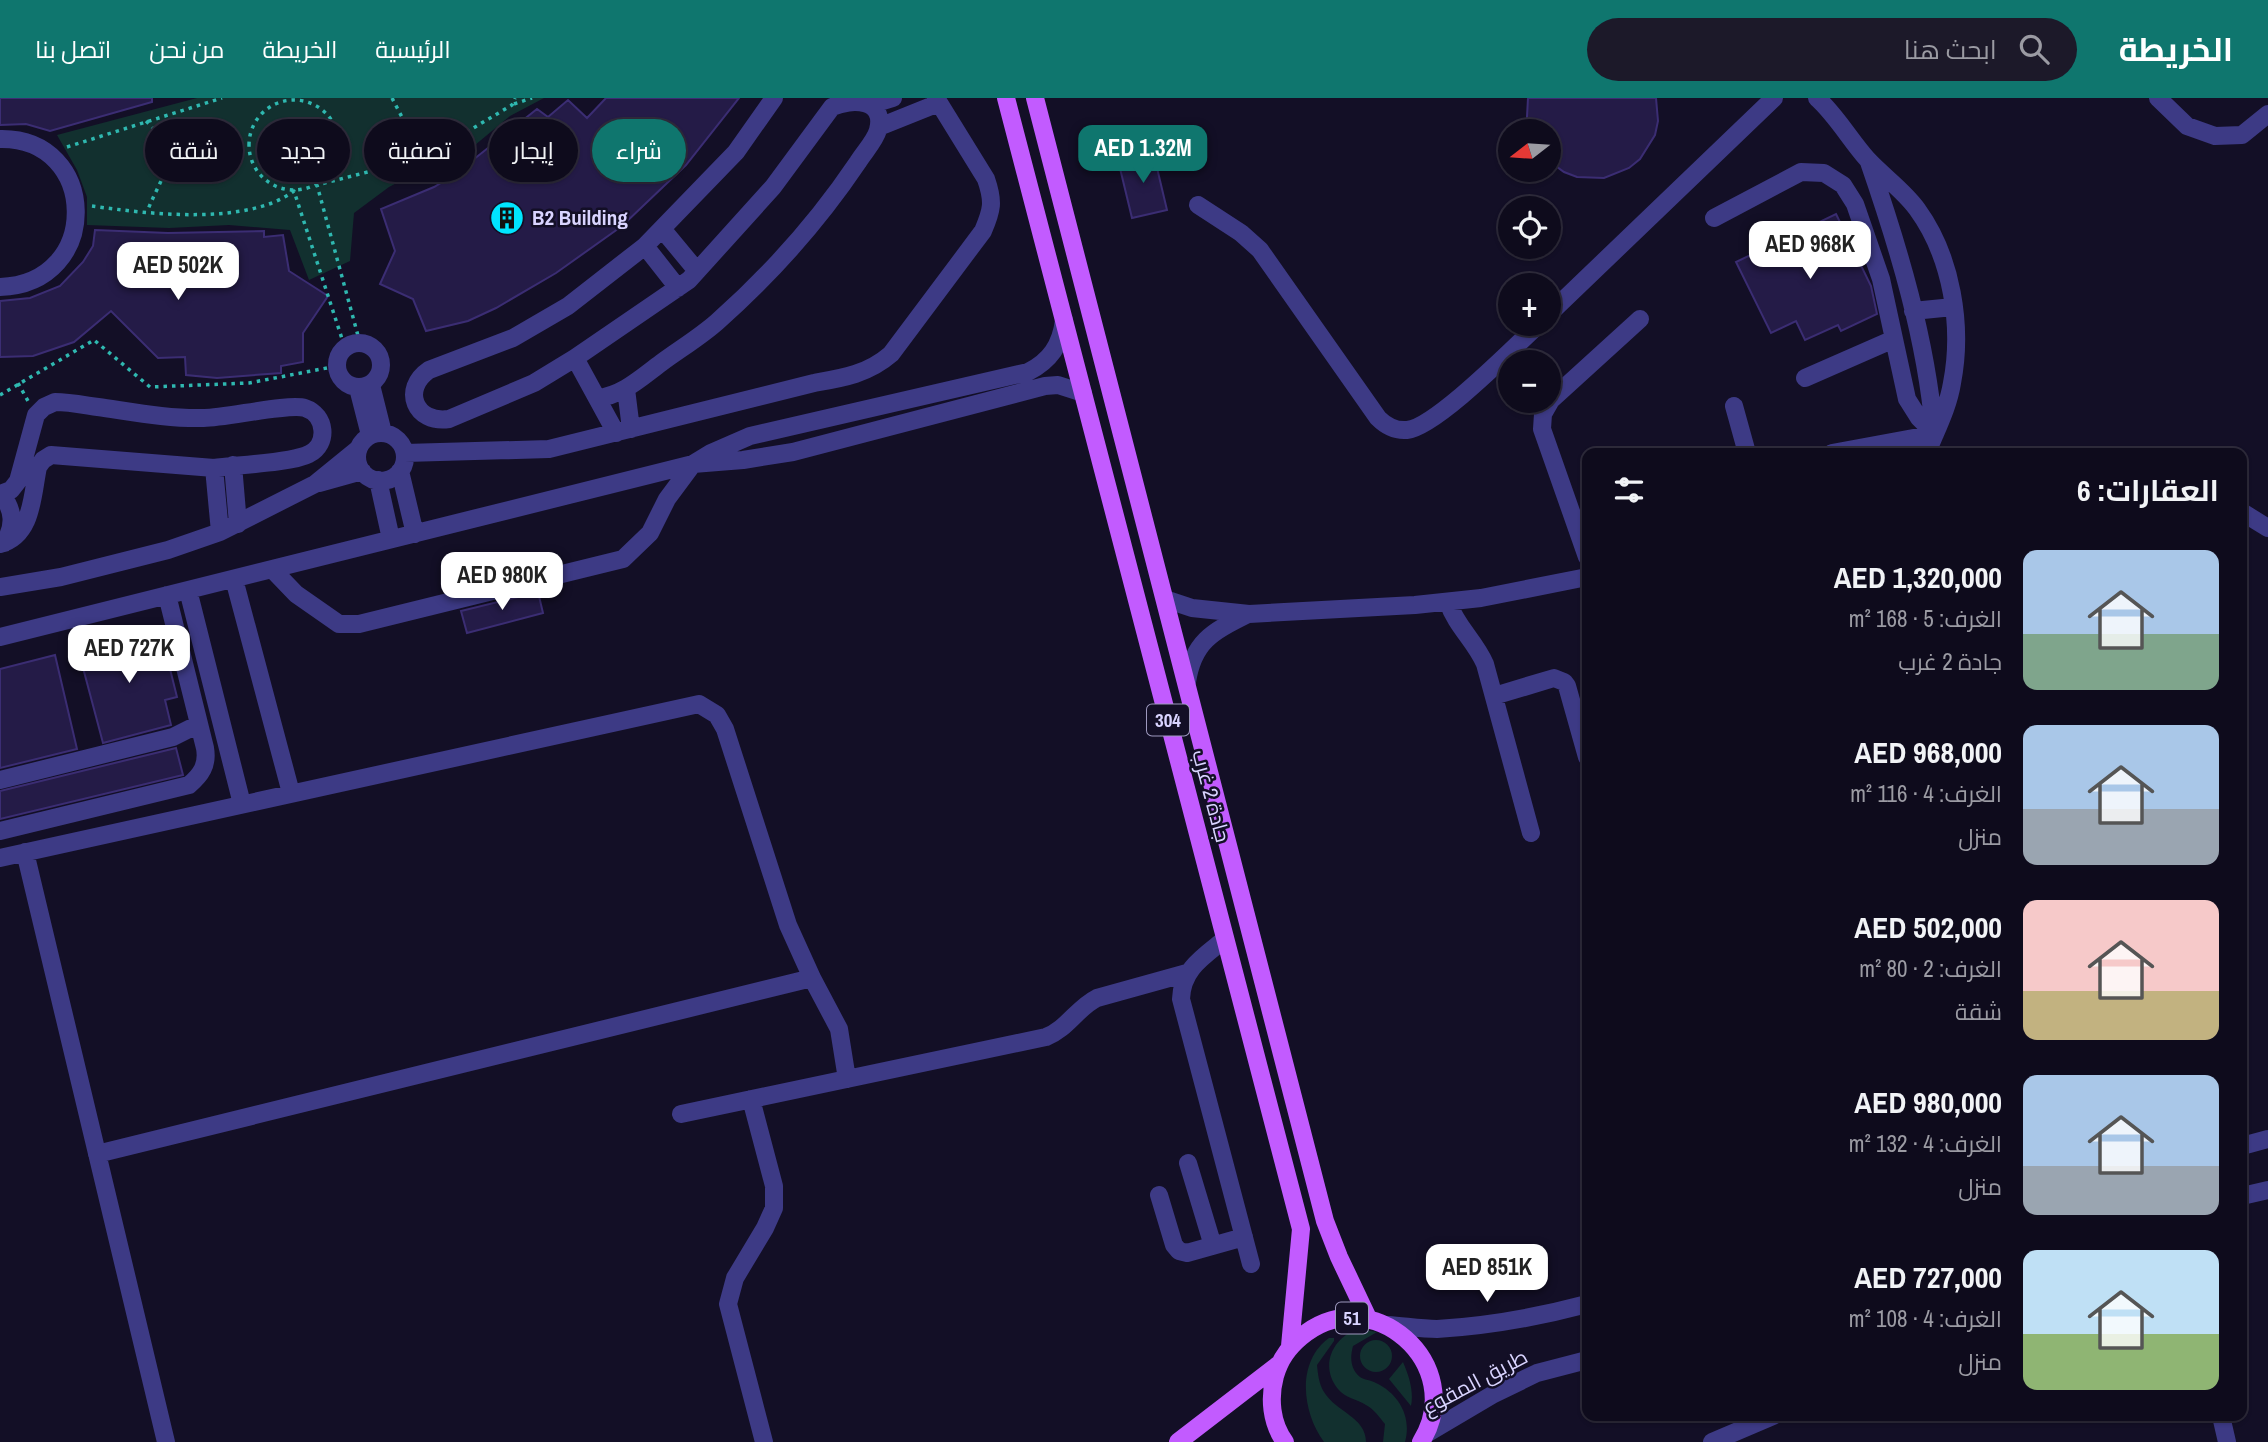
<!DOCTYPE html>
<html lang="ar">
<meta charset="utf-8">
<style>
:root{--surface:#0e0b1c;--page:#1c1929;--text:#f1f3f6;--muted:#9b9ba3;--line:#2e2b3b;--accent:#0f766e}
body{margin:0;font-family:"Archivo Narrow",Cairo,sans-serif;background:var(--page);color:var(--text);direction:rtl;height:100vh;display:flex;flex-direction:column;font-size:26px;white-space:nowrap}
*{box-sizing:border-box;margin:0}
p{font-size:23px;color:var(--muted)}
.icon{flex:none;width:38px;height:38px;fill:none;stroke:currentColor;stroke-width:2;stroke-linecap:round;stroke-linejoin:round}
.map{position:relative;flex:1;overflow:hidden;direction:ltr}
.sheet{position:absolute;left:1582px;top:350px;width:665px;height:973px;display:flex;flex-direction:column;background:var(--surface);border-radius:14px;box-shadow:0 2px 5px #0004,0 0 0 2px var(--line);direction:rtl}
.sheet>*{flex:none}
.guide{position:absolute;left:21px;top:21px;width:665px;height:63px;direction:rtl;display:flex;gap:14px}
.needle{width:46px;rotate:253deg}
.buttons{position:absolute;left:1498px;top:21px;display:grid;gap:14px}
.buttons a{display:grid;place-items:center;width:63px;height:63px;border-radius:50%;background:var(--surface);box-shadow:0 2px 5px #0004,0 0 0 2px var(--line);font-size:35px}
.price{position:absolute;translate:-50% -60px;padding:0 16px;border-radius:14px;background:#fff;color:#222;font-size:23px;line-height:46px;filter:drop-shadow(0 2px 4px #0008)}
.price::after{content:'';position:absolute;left:50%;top:42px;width:21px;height:16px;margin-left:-10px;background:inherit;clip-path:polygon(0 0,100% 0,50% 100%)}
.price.current{background:var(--accent);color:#fff}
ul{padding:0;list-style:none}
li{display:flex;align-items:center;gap:21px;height:175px;padding:0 28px}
li span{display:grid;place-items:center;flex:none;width:196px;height:140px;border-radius:14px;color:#555}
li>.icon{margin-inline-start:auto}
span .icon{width:84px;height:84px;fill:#fffc;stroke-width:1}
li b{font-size:30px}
h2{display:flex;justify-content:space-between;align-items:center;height:84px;padding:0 28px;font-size:30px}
.chip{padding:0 24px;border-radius:32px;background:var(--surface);box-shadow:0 2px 5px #0004,0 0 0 2px var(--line);font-size:24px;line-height:63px}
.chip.current{background:var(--accent);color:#fff}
header{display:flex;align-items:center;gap:42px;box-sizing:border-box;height:98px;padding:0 35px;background:var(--accent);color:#fff}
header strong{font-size:33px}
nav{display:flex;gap:38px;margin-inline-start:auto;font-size:24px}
.search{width:490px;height:63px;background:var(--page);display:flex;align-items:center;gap:18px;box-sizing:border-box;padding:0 24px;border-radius:38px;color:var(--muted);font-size:26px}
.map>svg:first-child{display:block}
</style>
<header>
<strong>الخريطة</strong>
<div class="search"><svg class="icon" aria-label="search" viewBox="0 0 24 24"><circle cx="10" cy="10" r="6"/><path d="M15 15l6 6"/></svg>ابحث هنا</div>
<nav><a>الرئيسية</a><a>الخريطة</a><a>من نحن</a><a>اتصل بنا</a></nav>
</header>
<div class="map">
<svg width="2268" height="1344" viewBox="0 0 2268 1344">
<rect width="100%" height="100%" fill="#130f26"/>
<path fill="#12302f" d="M197,0H544L510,18L463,57L427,69L389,89L354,115L350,163L309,182L290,132L229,127L169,130L87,127V99L77,72L57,37Z
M1358,1231L1377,1234L1353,1248C1350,1259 1350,1271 1360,1279C1364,1282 1371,1282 1376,1285C1399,1296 1412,1319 1405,1344H1383L1385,1326C1380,1320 1374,1311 1366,1307C1357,1301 1345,1300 1338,1291C1319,1268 1333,1239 1358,1231Z
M1329,1240H1334V1243L1317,1267C1318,1277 1319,1286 1324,1294C1336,1314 1366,1319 1366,1344H1324C1302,1314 1296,1264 1329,1240Z
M1360 1258a16 16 0 1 1 32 0a16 16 0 1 1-32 0Z
M1403,1264C1409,1278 1414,1293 1411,1308L1389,1281Z"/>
<path fill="#241b47" stroke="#3b2d73" stroke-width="2" d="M0,0H152V4L50,33L26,26L0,27Z
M606,0H739L686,67L622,128L556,175L496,210L468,223L426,233L413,201L380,186L395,153L381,111L434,89L454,77L537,11L548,19L568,2L587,20Z
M1528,0H1656L1658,23L1655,37L1640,61L1629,70L1604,80L1577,79L1564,74L1549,63V33H1530L1527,19Z
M1153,53L1167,112L1132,120L1118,62Z
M1836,116L1871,188L1877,216L1841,233L1838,227L1805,242L1796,223L1771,235L1736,164Z
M95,132L168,135L264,133V139L283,137L289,173L328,198L303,235V264L281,268V275L217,280L186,277L185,259L158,260L111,213L74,244L33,258L0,259V203L30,200L60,188L83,164L93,148Z
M538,494L543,515L467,535L461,513Z
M160,531L177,599L165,602L171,627L103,645L78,551Z
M55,557L77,651L0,670V571Z
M176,650L183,677L0,721V693Z"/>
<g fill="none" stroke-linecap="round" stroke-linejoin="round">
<path stroke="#2fb8b0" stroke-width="3.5" stroke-dasharray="3.5 5" stroke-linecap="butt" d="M392,0L404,23L429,51
M249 47a45 45 0 1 1 90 0a45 45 0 1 1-90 0Z
M514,6L532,0
M146,23C184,59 162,75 147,114
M67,49L222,0
M92,108C148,116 247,128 294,93L345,250
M360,245L317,87L395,67L470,32L512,7L515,0
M18,285L28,303
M0,297L94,242L150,289L249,285L337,268"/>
<path stroke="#3d3a85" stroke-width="18" d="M1817,0C1837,18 1850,42 1868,62C1884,79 1903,92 1917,111C1952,159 1963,228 1952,285C1948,310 1936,332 1927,355
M2158,0L2187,28L2215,38L2242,37L2268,16
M865,3L880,4L893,0
M879,29L939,5
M0,41C99,39 103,186 0,189
M1869,64C1899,151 1926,241 1934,332
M1198,107L1241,135L1260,152L1378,320C1386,328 1395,333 1407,332C1436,329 1515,248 1539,226
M1714,120L1801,74L1824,75L1843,87L1855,106L1881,181L1907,301L1919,320L1935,336
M663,132L697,173
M645,148L678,190
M1913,213L1953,209
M1549,216L1774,0
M337 267a22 22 0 1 1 44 0a22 22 0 1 1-44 0Z
M575,260L616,335
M1805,280L1894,241
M371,287L383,335
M358,290L370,337
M626,291L631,331
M597,300C622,298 642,279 661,265C680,251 700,239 717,224C770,177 819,122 858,64C864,54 875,43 878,32C886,1 852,0 832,9L773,89L689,182L575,260L534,285L449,321C415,326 401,291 429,272L513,240L568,208L645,148L736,54L774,0
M1734,308L1747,355
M357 359a24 24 0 1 1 48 0a24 24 0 1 1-48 0Z
M405,355L549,351L814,285C843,280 868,276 891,256L983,133C992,112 994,104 986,81L936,0
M1832,355L1935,336
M233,367L238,426
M214,370L220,434
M400,373L415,436
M378,382L391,441
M319,385L362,373
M0,396L11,392L18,383L36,317L44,309L55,304C69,304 84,307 98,309C133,314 169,321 204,320C226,320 289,305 305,310C326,317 329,346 309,356C292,365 236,367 214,370L51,357L43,362L38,369C32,397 33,437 0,446
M1,396C14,412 15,428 4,445
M2242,414L2268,430
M1587,459L1542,331L1543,316L1551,302L1640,221
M272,471L296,496L339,526H359L623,461L650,435L667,401L693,366L711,355L750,338L1028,274C1050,263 1061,247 1064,222
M234,481L291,695
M0,489L61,479L168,452L220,434L315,386L358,351
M188,492L242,706
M1165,501L1192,510L1249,516L1415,507L1481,500L1587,479
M1448,504C1456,528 1475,543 1485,566L1531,735
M0,539L693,366L743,362L793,354L1045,288L1058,287L1083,295
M1187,584C1193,544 1212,534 1246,517
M1494,598L1554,580L1564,584L1567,588L1587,659
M0,682L173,639L199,626
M0,733L189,687C201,677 208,667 205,650L167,497
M25,754L166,1344
M0,760L699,606L717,617L725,631L788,827L812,880L839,931L847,981
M1225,841C1203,859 1182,871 1181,901L1251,1166
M751,1001L774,1088V1110L765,1130L735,1180L728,1206L764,1344
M681,1016L1046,939C1067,931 1077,910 1097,900L1187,875
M2242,1048L2268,1041
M97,1056L812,880
M1188,1065L1213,1148
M1159,1097L1174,1147L1179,1153L1187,1155L1244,1139
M2242,1098L2268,1092
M1388,1227C1404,1228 1421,1231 1437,1231C1488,1228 1538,1219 1587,1206
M2221,1318L2227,1344
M1426,1336L1492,1297L1537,1275L1587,1262
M1712,1344L1773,1318"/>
<path stroke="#c25bff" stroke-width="18" d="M1006,0L1301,1131L1290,1248
M1035,0L1325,1123L1339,1159L1368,1220
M1178,1344L1278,1267
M1285,1344C1271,1325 1269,1300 1275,1278C1280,1261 1288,1250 1301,1239C1371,1180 1469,1267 1421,1344"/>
</g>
<defs>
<g id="building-disc" transform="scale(1.75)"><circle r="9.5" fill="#00e5ff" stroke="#130f26"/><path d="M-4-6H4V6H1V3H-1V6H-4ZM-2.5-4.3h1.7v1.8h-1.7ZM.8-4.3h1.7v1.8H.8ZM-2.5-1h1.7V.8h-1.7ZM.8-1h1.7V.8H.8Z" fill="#111"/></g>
</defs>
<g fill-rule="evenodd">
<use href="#building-disc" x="507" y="120"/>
</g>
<g text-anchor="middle" stroke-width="5" stroke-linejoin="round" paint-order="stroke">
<g fill="#130f26" stroke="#9e99be" stroke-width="2">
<rect x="1147" y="606.5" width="42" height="31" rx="5"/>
<rect x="1336" y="1204.5" width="32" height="31" rx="5"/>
</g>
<g font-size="19" font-weight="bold" fill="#d9d4ff">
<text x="1168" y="629">304</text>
<text x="1352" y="1227">51</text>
</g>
<g font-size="21" font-weight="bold" fill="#d9d4ff" stroke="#130f26" text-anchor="start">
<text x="532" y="127">B2 Building</text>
</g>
<g font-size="21" fill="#d9d4ff" stroke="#130f26">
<text transform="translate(1211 698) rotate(75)" y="7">جادة 2 غرب</text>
<text transform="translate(1475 1284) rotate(-28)" y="7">طريق المقوع</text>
</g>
</g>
</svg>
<div class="buttons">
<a><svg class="needle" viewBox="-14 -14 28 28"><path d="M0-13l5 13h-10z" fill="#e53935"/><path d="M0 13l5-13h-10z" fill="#9b9ba3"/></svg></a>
<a><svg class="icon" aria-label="locate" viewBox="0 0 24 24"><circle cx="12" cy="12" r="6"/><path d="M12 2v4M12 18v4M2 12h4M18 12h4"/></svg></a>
<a>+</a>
<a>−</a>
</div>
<b class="price current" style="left:1143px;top:87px">AED 1.32M</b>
<b class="price" style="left:1810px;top:183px">AED 968K</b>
<b class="price" style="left:178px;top:204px">AED 502K</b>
<b class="price" style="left:502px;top:514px">AED 980K</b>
<b class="price" style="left:129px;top:587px">AED 727K</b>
<b class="price" style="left:1487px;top:1206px">AED 851K</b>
<div class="guide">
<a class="chip current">شراء</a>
<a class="chip">إيجار</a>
<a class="chip">تصفية</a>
<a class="chip">جديد</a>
<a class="chip">شقة</a>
</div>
<section class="sheet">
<h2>العقارات: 6<svg class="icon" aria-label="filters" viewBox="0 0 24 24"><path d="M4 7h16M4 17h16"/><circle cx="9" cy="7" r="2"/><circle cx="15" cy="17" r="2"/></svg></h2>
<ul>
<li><span style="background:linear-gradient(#a9c7e8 60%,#7fa58c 0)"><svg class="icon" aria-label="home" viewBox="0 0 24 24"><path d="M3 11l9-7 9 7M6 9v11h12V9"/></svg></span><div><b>AED 1,320,000</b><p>الغرف: 5 · 168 m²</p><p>جادة 2 غرب</p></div></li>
<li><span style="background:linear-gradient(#a9c7e8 60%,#9aa5b1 0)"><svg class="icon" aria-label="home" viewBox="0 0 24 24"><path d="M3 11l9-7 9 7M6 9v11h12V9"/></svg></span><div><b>AED 968,000</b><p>الغرف: 4 · 116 m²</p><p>منزل</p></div></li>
<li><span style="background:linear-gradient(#f6c9c9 65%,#c2b280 0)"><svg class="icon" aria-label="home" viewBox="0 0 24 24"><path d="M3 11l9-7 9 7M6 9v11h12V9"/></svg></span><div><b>AED 502,000</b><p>الغرف: 2 · 80 m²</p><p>شقة</p></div></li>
<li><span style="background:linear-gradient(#a9c7e8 65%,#9aa5b1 0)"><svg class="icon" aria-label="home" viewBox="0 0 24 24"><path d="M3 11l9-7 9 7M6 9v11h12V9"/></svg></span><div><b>AED 980,000</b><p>الغرف: 4 · 132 m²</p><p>منزل</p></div></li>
<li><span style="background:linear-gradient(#bfe0f5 60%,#8fb573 0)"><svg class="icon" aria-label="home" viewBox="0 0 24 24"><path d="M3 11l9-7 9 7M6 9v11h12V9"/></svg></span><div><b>AED 727,000</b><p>الغرف: 4 · 108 m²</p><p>منزل</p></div></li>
</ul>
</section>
</div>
